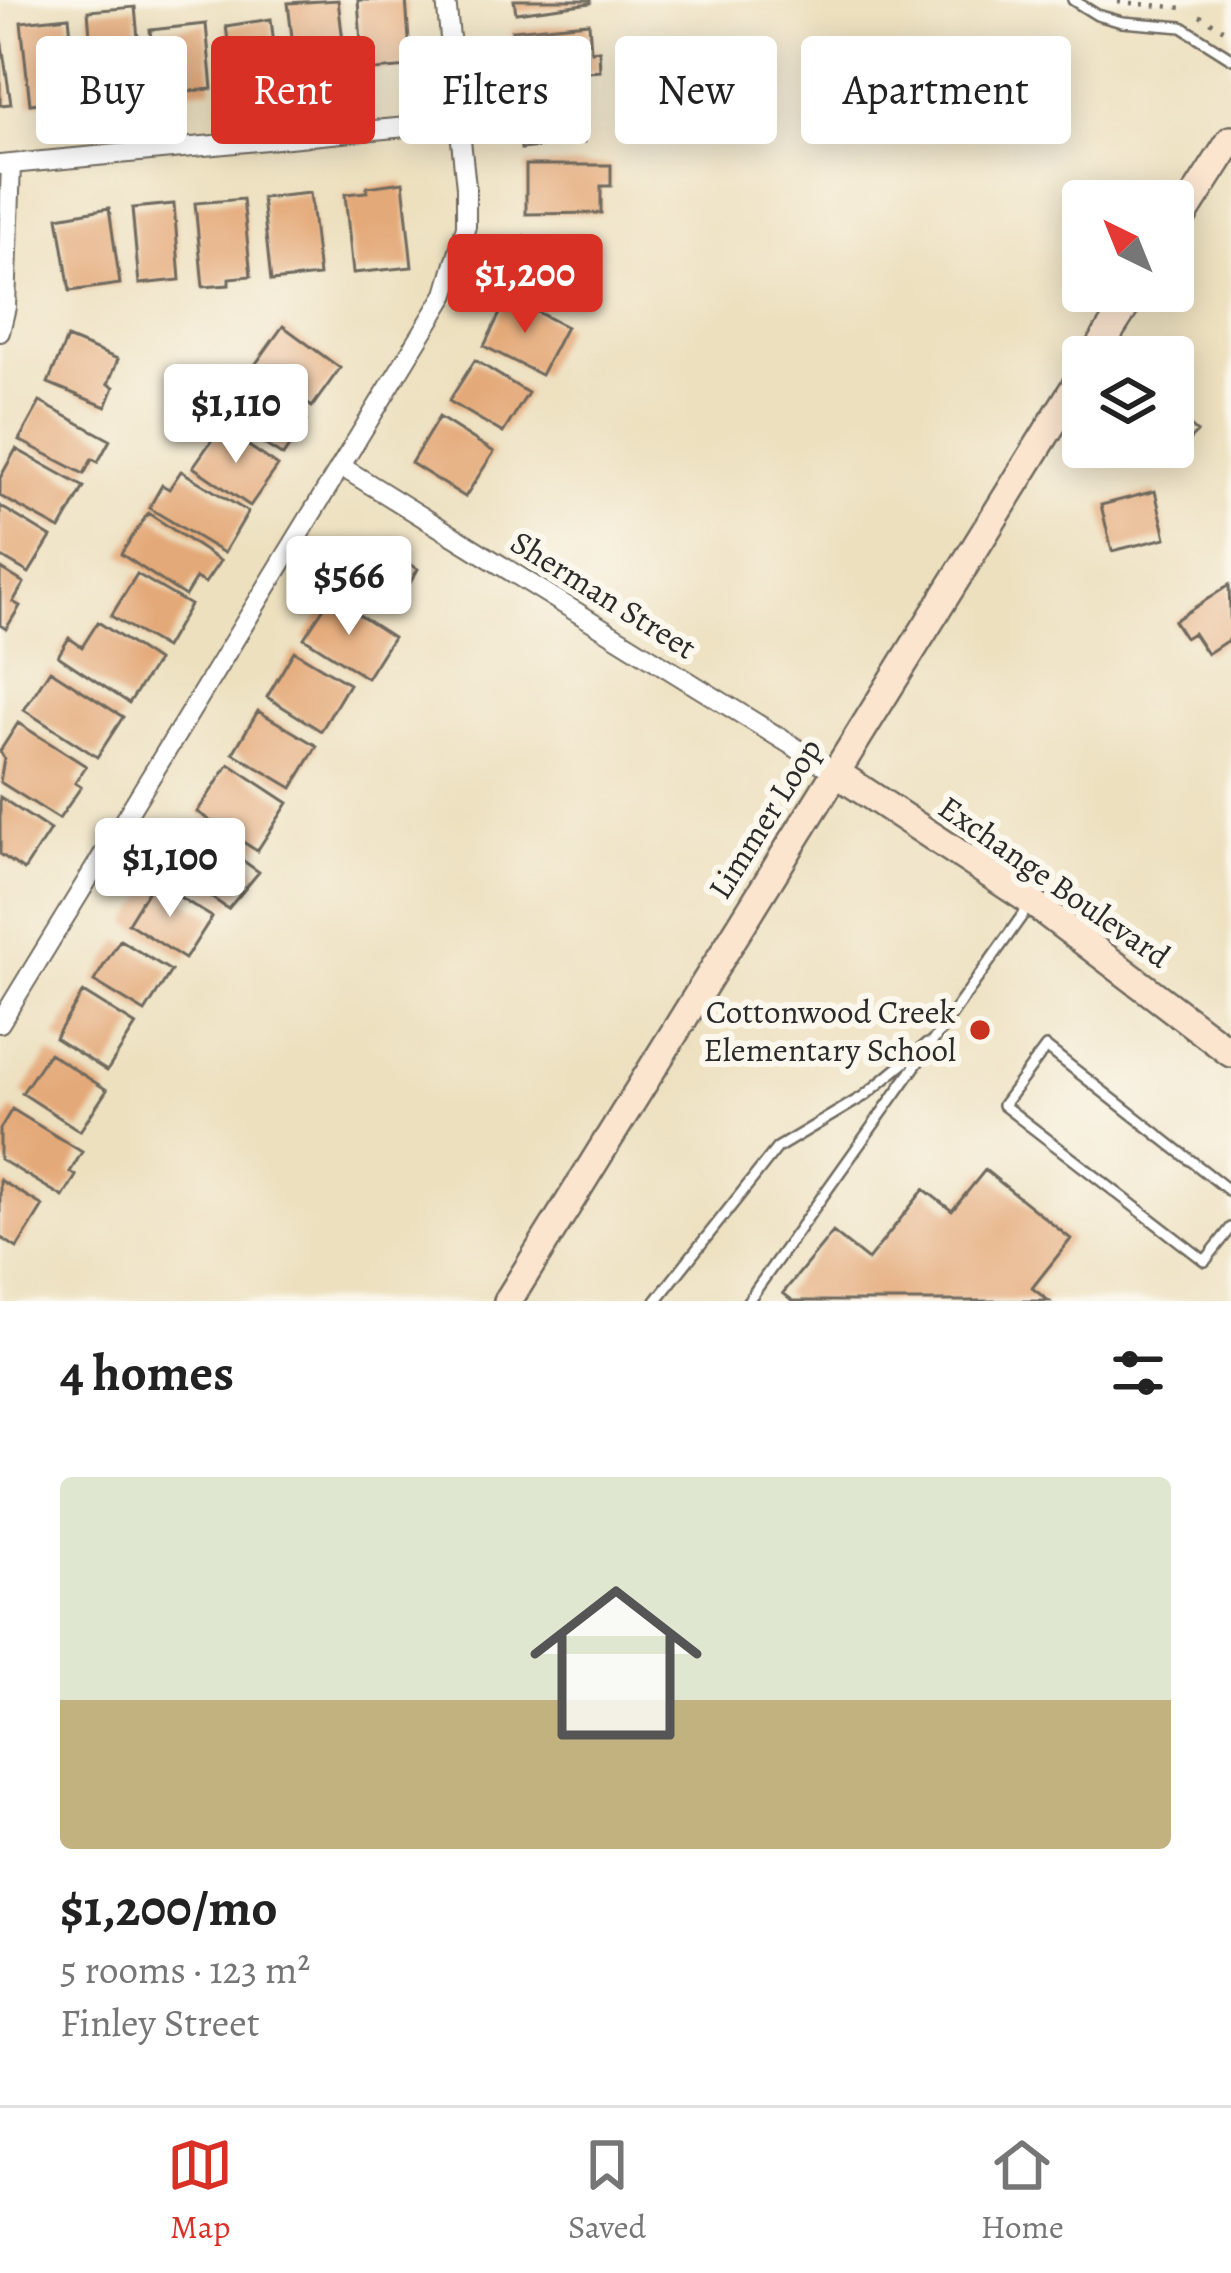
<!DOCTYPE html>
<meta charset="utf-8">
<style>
:root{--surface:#fff;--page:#f6f6f6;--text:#222;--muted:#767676;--line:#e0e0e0;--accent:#d93025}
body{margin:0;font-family:Alegreya,serif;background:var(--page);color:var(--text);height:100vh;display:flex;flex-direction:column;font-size:45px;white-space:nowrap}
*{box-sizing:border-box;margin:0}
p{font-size:39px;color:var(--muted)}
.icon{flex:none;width:66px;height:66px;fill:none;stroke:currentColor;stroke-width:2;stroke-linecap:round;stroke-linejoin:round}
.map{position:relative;height:1301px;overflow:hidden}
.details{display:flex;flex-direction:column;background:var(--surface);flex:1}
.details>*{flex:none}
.hud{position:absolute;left:36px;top:36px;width:1161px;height:108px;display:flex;gap:24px}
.needle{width:78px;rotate:317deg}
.fabs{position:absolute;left:1062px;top:180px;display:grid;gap:24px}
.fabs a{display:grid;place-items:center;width:132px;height:132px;border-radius:12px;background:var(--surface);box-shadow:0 6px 30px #0003;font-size:60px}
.price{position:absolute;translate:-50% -102px;padding:0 27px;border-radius:12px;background:#fff;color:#222;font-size:39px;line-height:78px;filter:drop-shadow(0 3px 6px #0008)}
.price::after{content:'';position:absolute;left:50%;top:72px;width:36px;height:27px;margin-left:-18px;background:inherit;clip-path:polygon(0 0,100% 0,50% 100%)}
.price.current{background:var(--accent);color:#fff}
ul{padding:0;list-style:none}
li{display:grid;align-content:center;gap:24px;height:636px;padding:0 60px}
li span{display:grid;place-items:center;height:372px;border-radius:12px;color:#555}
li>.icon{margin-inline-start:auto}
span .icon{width:216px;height:216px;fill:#fffc;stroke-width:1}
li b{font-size:51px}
h2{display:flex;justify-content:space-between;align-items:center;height:144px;padding:0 60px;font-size:51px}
.tag{padding:0 42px;border-radius:12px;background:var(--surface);box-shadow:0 6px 30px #0003;font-size:42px;line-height:108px}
.tag.current{background:var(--accent);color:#fff}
.tabs{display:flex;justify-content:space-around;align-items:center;height:168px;border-top:3px solid var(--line);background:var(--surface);font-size:33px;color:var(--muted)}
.tabs a{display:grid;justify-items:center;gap:6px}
.tabs .current{color:var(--accent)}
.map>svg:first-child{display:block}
</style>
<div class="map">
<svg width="1231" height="1301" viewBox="0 0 1231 1301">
<rect width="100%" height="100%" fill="#fbf7ec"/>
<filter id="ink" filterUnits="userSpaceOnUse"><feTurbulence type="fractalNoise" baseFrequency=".00833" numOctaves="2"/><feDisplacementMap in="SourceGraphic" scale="24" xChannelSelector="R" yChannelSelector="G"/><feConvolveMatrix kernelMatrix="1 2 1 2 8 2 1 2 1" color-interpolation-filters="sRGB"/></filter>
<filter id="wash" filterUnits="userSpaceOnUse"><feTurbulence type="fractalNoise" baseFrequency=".004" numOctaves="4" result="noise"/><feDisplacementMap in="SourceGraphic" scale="48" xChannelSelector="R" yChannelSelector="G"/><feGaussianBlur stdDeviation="2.7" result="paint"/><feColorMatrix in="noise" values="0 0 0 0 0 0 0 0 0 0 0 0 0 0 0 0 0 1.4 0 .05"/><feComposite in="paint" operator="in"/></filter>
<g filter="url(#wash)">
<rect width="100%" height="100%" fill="#ede0bf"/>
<g id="blocks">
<path fill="#e4a978" d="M338,0L347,74L297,80L288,3Z
M358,0H406L411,67L363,71Z
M514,0H591V3L516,13Z
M135,7L143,91L95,96L88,11Z
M69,17L78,99L30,104L21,22Z
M271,19L278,79L234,85L226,26Z
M589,23L591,51L599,50L600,71L516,77L512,30Z
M206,24L212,89L157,94L150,30Z
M0,31L11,104L0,105Z
M578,87L584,142L521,149L515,94Z
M526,165H611V186H601V213L526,214Z
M403,182L412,267L353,273L345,194L367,192V187Z
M310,193L319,276L271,281L262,198Z
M243,199L251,276L229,278V285L203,287L195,203Z
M174,204L180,280L139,284L132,208Z
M109,208L120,284L70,291L58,217Z
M524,236L591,254L578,302L511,284Z
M508,297L566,327L541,375L484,346Z
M283,326L340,368L312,407L255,365Z
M67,338L118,359L108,384L114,387L106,407L48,383Z
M475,360L528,393L503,433L449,401Z
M238,377L306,421L283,456L221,417L230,403L224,399Z
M40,402L110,440L98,462L92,459L84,474L19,440Z
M1173,409L1197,432L1164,465L1146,447H1173Z
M439,417L494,452L465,497L411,463Z
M221,427L278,466L250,506L193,467Z
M16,449L84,487L60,529L0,496V478Z
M181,471L248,512L224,553L149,508L162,485L169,489Z
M1155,491L1166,538L1112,551L1101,505Z
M0,506L51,537L29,573L0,556Z
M148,513L220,561L205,583L196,578L185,596L121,554Z
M370,540L418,569L394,611L345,581Z
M0,568L24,583L13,602L20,606L6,629L0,625Z
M137,574L190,605L165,648L111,616Z
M1229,585L1231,638L1207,654L1193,633L1185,638L1174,621Z
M331,597L393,637L367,678L304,638Z
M98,622L157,661L129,703L58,656L69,638L82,647Z
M294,651L349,684L321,731L267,697Z
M50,670L123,717L97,757L24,710Z
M258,711L317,746L292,788L233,753Z
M18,723L86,766L75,783L81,787L59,819L0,782L4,758L0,751Z
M229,764L288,803L257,851L197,812Z
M0,797L50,830L24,870L0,854Z
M191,824L259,872L228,909L163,863Z
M154,881L212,917L185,959L128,923Z
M120,940L171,971L145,1012L94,981Z
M83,992L136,1025L107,1071L55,1038Z
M49,1053L107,1090L80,1131L22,1093Z
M12,1109L82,1152L70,1172L76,1176L63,1197L0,1159V1129Z
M985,1170L1071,1239L1032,1288L1049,1301H793L783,1293L833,1232L868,1260L924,1189L952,1211Z
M0,1180L43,1206L17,1248L0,1237Z"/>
</g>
</g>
<g filter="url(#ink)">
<use href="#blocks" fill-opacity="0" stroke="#6f6a5f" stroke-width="3"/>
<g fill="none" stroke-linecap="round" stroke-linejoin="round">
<g stroke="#6f6a5f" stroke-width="14">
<path id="lane" d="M1073,0L1097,15L1122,22L1182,27L1231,58
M1231,1192L1046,1047L1003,1105L1205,1261L1231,1228
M656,1301L777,1148L864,1096L927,1044
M748,1301L1029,906"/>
</g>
<g stroke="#6f6a5f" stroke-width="22">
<path id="street" d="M0,165L460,122
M0,332L6,307L11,164
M342,467L835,772
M0,1023L446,294L466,226V187L446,0"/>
</g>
<g stroke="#6f6a5f" stroke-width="32">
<path id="secondary" d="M1173,231L1231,140
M1093,357L1135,291
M835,772L1032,902L1231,1053
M508,1301L1083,374"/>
</g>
<path stroke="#6f6a5f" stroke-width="4.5" stroke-dasharray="3 9" stroke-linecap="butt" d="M1118,2L1184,8
M1200,16L1231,34"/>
<use href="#lane" stroke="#fff" stroke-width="9"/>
<use href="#street" stroke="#fff" stroke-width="18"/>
<use href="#secondary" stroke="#fbe5cf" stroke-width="27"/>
</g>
</g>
<circle fill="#c8321e" stroke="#fbf7ec" stroke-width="4.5" cx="980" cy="1030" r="12"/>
<g text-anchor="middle" stroke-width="12" stroke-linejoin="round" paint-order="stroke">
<g font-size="33" fill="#2b2b2b" stroke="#fbf7ec">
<text transform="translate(604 594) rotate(32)" y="12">Sherman Street</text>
<text transform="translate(764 818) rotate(-58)" y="12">Limmer Loop</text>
<text transform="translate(1055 881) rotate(35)" y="12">Exchange Boulevard</text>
</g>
<g font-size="33" fill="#2b2b2b" stroke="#fbf7ec" text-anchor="end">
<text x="956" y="1023">Cottonwood Creek<tspan x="956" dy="38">Elementary School</tspan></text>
</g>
</g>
</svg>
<div class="fabs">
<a><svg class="needle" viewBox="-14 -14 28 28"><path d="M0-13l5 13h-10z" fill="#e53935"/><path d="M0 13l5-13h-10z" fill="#767676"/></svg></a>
<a><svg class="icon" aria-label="layers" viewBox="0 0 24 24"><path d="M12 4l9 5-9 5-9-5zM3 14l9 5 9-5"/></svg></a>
</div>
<b class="price current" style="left:525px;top:336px">$1,200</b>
<b class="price" style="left:236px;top:466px">$1,110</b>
<b class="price" style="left:349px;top:638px">$566</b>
<b class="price" style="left:170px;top:920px">$1,100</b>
<div class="hud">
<a class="tag">Buy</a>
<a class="tag current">Rent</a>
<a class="tag">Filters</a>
<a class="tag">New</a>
<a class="tag">Apartment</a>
</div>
</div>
<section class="details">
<h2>4 homes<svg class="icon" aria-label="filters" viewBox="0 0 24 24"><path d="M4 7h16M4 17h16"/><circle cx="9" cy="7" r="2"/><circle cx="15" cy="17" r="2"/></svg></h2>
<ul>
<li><span style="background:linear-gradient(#dfe7d0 60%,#c2b280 0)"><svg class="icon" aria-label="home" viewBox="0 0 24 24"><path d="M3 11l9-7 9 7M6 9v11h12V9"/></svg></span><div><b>$1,200/mo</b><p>5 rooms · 123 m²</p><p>Finley Street</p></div></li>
</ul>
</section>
<nav class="tabs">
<a class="current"><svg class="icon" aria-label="map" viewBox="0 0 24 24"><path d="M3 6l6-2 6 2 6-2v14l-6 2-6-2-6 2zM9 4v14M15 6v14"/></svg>Map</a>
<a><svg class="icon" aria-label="saved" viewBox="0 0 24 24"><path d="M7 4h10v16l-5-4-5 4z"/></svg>Saved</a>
<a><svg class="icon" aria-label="home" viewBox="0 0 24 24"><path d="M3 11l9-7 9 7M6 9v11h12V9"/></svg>Home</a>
</nav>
